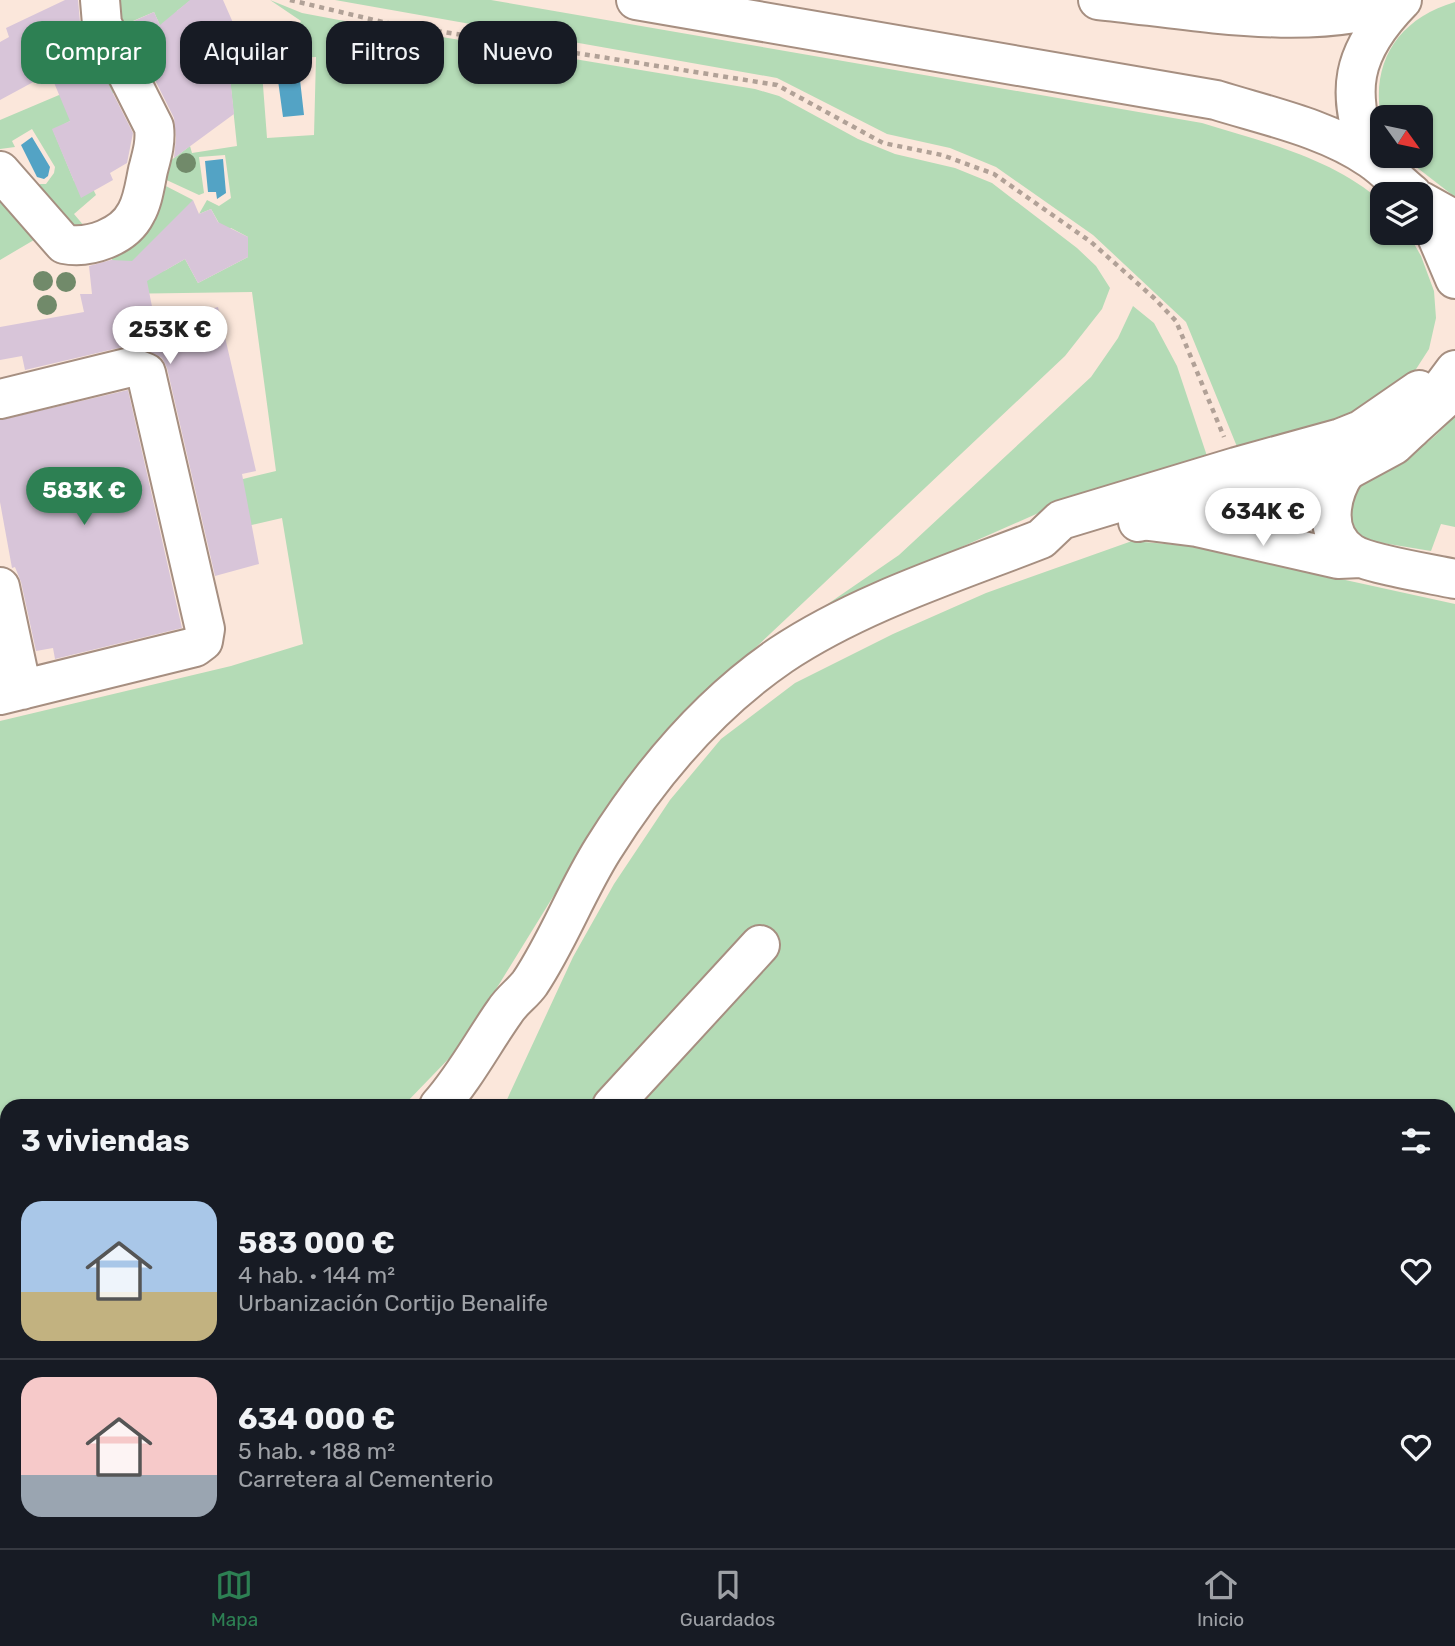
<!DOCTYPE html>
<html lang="es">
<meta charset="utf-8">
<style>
:root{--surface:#171b24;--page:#242831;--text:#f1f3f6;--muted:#9ea1a6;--line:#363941;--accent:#2d8053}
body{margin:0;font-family:Rubik,sans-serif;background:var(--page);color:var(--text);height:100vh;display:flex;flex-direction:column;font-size:26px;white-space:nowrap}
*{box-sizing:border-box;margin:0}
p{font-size:23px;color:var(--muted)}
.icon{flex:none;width:38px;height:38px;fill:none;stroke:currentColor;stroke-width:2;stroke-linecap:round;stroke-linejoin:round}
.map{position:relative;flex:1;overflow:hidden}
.drawer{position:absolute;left:0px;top:1099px;width:1456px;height:450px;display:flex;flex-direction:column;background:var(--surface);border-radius:21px 21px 0 0;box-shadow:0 2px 5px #0004}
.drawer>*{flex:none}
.hud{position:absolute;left:21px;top:21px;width:700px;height:63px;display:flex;gap:14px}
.needle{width:46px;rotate:123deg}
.fabs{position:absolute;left:1370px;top:105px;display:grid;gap:14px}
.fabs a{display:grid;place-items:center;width:63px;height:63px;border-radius:14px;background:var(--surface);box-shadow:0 2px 5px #0004;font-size:35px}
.price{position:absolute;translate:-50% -60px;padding:0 16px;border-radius:24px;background:#fff;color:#222;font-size:23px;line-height:46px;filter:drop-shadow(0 2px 4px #0008)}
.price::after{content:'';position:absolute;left:50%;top:42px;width:21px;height:16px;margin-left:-10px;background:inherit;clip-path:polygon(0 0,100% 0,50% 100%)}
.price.selected{background:var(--accent);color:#fff}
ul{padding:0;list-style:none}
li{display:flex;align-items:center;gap:21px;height:175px;padding:0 21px}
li+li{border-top:2px solid var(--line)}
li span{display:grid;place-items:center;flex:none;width:196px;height:140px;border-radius:21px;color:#555}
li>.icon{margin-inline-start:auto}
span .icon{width:84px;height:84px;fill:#fffc;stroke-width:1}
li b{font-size:30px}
h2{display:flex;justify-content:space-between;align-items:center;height:84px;padding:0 21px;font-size:30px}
.pill{padding:0 24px;border-radius:21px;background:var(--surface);box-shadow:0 2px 5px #0004;font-size:24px;line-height:63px}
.pill.selected{background:var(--accent);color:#fff}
.tab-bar{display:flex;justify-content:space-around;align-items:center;height:98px;border-top:2px solid var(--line);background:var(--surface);font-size:19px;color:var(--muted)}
.tab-bar a{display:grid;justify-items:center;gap:4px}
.tab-bar .selected{color:var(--accent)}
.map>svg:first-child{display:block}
</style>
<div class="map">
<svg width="1455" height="1548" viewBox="0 0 1455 1548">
<rect width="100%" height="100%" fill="#fbe7db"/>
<path fill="#b4dbb6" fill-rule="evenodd" d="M111,0H191L177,11L182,22L163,32L154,12L112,30Z
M270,0L302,13L339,20L755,89L779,96L858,139L895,154L955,168L992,183L1077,248L1096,266L1110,288L1102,309L1065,356L718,683L580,853L461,1046L403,1106H7V1231L0,1232V721L231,666L303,644L282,518L247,526L239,480L276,471L252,292L114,294L112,257L131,240L158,182L193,200L164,271L185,259L198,283L248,257V237L231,228L224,232L211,209L199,214L207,200L219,206L231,198L225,155L199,157L204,193L199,195L160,177L170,161L190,146L192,153L237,146L226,40L274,34L280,22L296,30L301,21ZM316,57L314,135L267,138L261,59Z
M335,0H491L1202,123C1264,142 1333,158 1382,202V233H1408L1421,256L1434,291L1436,318L1429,349L1409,380L1344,420L1240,454L1186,322L1093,235L996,167L950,148L887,134L777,78Z
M1455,2V197L1402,156H1421V117H1382V123C1369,64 1397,19 1455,2Z
M111,73L119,89L87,112L53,130L74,181L91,185L96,195L74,214L95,239L86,241L32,193L40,184H46L54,173L55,167L32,129L12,141L15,147L0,149V120Z
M0,200L39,237L0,260Z
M1133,306L1154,323L1177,366L1209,462L1043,511L819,610L899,555L1091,377L1118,338Z
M1455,415V527L1441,524L1431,551L1358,539L1350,533L1345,506L1354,483C1393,465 1428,449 1455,415Z
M1132,541L1190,546L1455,604V1548H258L261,1542H1449V1106H504L573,957L614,884L670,800L721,739L795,683L893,634L986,593Z
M7,1270V1542H212L209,1548H0V1271Z"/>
<path fill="#53a3c5" d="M288,65L293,67L295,72L299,71L304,115L283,117L277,73L282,72Z
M32,137L50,167L48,176L44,179L37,177L21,145Z
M223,159L226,193L217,199L216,192H208L205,161Z"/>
<path fill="#d8c5d9" d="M65,0H78L82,44L87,42L133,133L127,163L110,173L113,180L81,198L52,129L70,121L50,73L0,100V42L9,37L6,28Z
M190,0H223L234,25L225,30L234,114L174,158L176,138L174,118L127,24L154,12L160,25Z
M193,200L199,214L211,209L218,222L248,237V257L198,283L185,259L147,281L155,322L218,307L256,471L242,474L259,564L215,576L167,368L162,358L139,347L127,346L25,370L22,356L0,360V327L84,312L80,294H92L89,266L111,260L132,261Z
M128,390L182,628L55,659L53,648L36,651L21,582L15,567L12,568L0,502V420Z"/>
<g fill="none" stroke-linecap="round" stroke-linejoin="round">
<g stroke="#a68f81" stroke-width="42">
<path id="minor" d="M0,171L64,244C89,249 124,237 136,213C143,201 145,184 148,170C152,155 156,142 154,127L102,24L100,0
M0,399L131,367L146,373L205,629L203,641L195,647L0,695
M1346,471C1330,495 1322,534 1351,553C1367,564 1432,574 1455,579
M1149,521L1197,527L1338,559L1361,558
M0,587L22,690
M612,1106L760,945
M226,1548L229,1542"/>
</g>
<g stroke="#a68f81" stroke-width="42">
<path id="major" d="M1421,212L1435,232L1455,279
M1138,522L1267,493L1346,471L1394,445L1411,429L1455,370
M439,1106C465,1077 483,1042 505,1011C512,1000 523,993 530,983C558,941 576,892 603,849C650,774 708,705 781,655C859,603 954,573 1041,539L1061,520L1236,467L1341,438L1361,430L1419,390
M0,1254L7,1253"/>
</g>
<g stroke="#a68f81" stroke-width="42">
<path id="highway" d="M636,0L1216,100C1267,116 1326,128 1371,159C1386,169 1398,183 1412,194
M1098,0C1188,9 1318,35 1402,0
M1371,159C1344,92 1351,52 1402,0
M1421,201L1455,220
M1411,429L1455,389"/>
</g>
<path stroke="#b1a197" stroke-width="4.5" stroke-dasharray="5 5" stroke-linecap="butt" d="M290,0L387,23L777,85L883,143L942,155L994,174L1091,242L1154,298L1176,321L1224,437"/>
<use href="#minor" stroke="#fff" stroke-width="38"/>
<use href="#major" stroke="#fff" stroke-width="38"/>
<use href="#highway" stroke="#fff" stroke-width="38"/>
</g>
<g fill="#718a6a">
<circle cx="186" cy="163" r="10"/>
<circle cx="43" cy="281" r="10"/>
<circle cx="66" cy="282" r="10"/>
<circle cx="47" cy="305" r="10"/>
</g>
</svg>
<div class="fabs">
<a><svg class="needle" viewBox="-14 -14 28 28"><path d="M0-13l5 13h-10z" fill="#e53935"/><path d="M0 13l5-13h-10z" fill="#9ea1a6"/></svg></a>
<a><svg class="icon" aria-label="layers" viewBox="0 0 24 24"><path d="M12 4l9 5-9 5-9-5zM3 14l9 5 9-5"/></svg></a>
</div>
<b class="price" style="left:170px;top:366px">253K €</b>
<b class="price selected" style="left:84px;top:527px">583K €</b>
<b class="price" style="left:1263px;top:548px">634K €</b>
<div class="hud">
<a class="pill selected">Comprar</a>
<a class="pill">Alquilar</a>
<a class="pill">Filtros</a>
<a class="pill">Nuevo</a>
</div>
<section class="drawer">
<h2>3 viviendas<svg class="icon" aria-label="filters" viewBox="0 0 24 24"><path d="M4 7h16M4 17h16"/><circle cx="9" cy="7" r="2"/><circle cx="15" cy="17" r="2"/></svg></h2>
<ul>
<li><span style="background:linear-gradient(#a9c7e8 65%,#c2b280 0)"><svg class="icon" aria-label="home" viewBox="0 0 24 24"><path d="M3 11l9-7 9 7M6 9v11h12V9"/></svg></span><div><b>583 000 €</b><p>4 hab. · 144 m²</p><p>Urbanización Cortijo Benalife</p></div><svg class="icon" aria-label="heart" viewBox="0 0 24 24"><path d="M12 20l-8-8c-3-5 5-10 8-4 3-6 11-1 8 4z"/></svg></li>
<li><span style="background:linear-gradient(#f6c9c9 70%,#9aa5b1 0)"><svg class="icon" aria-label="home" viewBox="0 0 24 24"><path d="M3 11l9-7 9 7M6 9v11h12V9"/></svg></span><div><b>634 000 €</b><p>5 hab. · 188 m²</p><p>Carretera al Cementerio</p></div><svg class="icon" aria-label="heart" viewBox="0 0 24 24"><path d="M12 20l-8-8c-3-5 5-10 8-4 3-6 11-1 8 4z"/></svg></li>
</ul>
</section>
</div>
<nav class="tab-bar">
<a class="selected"><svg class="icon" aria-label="map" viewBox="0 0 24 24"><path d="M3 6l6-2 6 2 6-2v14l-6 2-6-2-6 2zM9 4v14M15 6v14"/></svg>Mapa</a>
<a><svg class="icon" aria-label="saved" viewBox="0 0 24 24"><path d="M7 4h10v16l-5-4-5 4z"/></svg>Guardados</a>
<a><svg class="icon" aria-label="home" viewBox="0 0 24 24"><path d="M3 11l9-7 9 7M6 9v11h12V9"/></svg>Inicio</a>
</nav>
